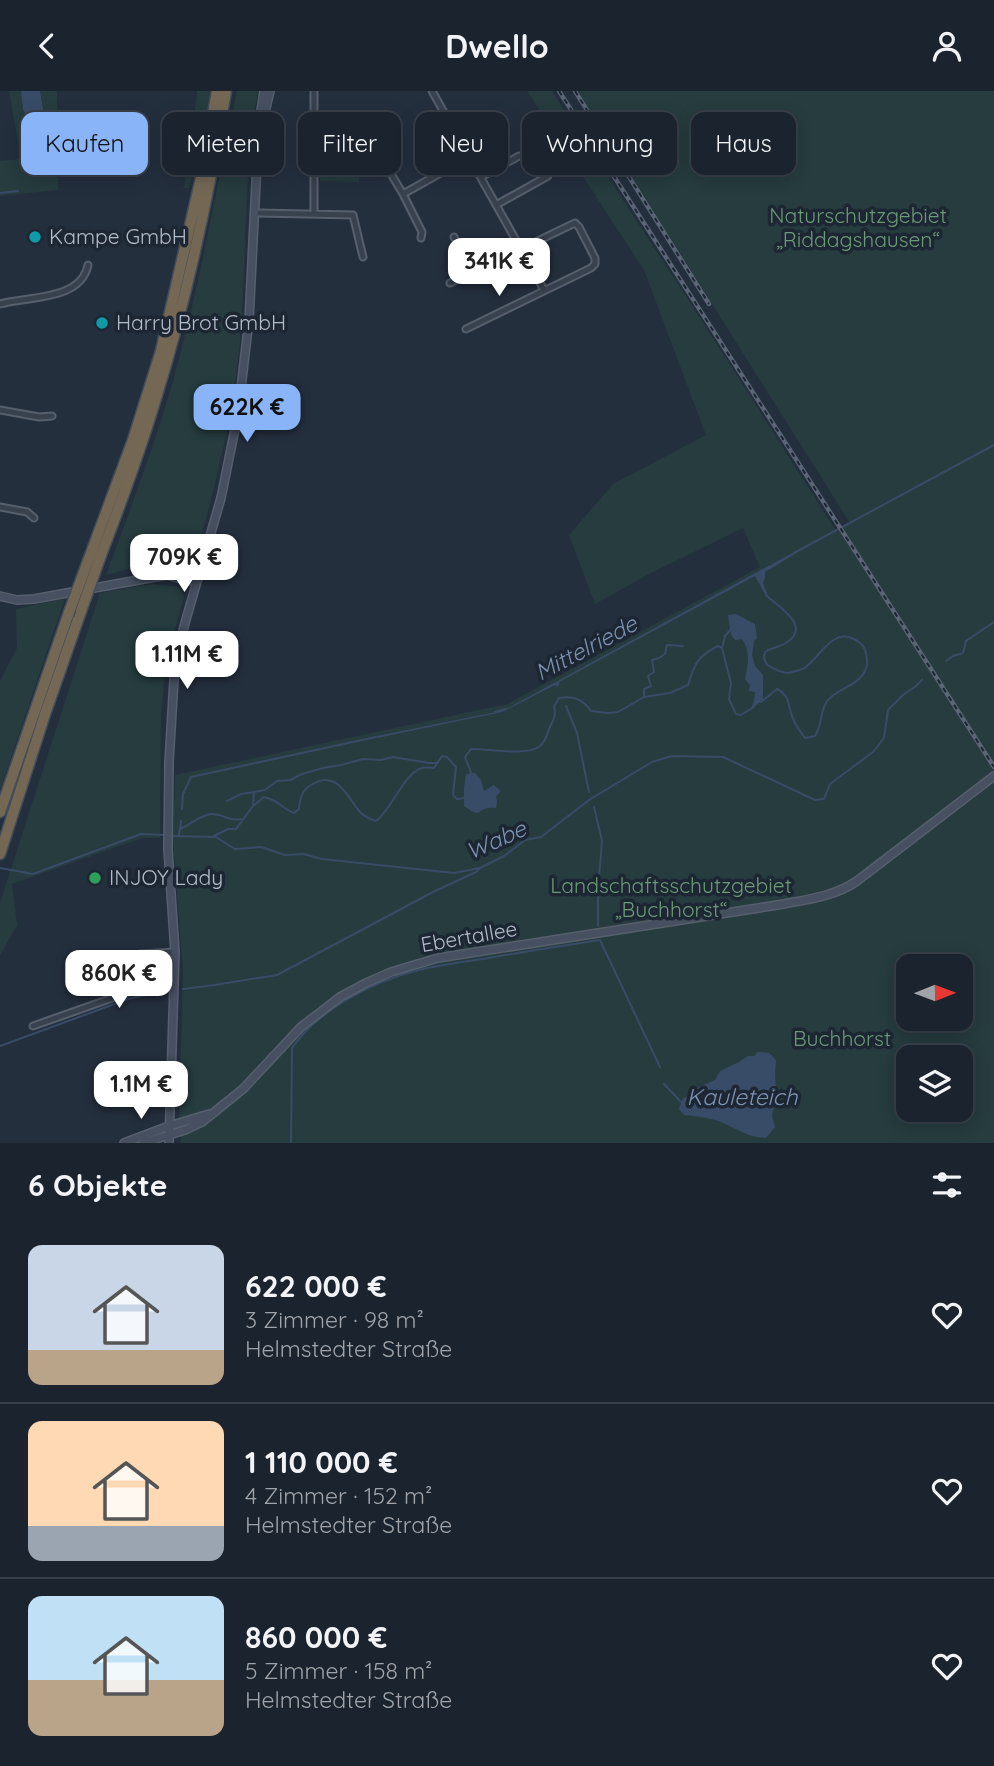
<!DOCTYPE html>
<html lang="de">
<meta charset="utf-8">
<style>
:root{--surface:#1b232e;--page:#242b36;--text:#f1f3f6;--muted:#a0a4aa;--line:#39404a;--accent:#8ab4f8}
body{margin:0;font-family:Quicksand,sans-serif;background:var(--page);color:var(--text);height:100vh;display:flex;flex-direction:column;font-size:26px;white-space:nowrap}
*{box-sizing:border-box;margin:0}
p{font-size:23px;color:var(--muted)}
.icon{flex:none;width:38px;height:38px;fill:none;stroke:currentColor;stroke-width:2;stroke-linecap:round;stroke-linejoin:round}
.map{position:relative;height:1052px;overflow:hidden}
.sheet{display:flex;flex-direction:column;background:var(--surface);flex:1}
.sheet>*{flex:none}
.hud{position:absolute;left:21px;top:21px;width:952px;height:63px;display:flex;gap:14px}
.needle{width:46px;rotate:89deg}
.controls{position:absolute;left:896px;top:863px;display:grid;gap:14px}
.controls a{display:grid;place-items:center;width:77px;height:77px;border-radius:14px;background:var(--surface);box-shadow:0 4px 18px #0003,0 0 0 2px var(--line);font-size:35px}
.price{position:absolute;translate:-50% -60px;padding:0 16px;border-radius:14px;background:#fff;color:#222;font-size:23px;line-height:46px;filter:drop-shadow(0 2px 4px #0008)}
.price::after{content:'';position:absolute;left:50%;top:42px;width:21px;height:16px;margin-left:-10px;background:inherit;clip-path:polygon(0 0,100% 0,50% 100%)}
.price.selected{background:var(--accent);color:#111}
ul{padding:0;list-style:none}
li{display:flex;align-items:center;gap:21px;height:175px;padding:0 28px}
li+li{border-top:2px solid var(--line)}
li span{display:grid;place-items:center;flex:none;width:196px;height:140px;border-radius:14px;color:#555}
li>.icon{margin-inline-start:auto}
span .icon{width:84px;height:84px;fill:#fffc;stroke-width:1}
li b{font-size:30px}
h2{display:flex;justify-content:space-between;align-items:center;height:84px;padding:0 28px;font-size:30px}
.tag{padding:0 24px;border-radius:14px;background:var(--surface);box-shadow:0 4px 18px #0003,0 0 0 2px var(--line);font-size:24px;line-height:63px}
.tag.selected{background:var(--accent);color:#111}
header{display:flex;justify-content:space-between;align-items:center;height:91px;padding:0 28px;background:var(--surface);font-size:32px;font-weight:700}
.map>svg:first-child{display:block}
</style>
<header><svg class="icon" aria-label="back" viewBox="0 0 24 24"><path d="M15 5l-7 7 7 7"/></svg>Dwello<svg class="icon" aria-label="person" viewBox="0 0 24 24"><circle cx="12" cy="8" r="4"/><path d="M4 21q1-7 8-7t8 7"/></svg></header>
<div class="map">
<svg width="994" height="1052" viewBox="0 0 994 1052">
<rect width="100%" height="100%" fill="#242f3e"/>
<path fill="#263c3f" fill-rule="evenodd" d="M9,0H21L23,18L35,48L36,59L49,68L47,57V42L40,0H57L58,99L0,105V70L21,68Z
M197,0H214L212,13L189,97H181L184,96L192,48Z
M237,0H258C243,83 247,168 240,251C233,326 216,394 195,466L191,471L188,470L183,463L106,484C129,422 152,361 171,297C199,200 216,99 237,0Z
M527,0H552L715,250L836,440L850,432L578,0H994V1052H181L179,1030L183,881L173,751L175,684L507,613L760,476L743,437L649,483L595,513L569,444L613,393L706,344L644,179ZM908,875H961V928H908ZM908,966H961V1018H908Z
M324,55L359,57V91L320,90V58Z
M216,454L222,462V465L227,466L231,471L228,484L222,490L208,486Z
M153,493L179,496L184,506L166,570L161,625L160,747H142L12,793L17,834L0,865V812L100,502Z
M63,508L64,510L0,699V590L17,557L16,518Z"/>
<path fill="#394c67" d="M21,0H40L47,42V57L49,68L46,73L40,70L36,59L35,48L23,18Z
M794,461L795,463L765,481V487L763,492L767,502L765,503L755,485L559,591V594L557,596L555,594L502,621L377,647V645L501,620L510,616Z
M736,523L755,533L757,547L754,550L752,564L755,575L763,584V609L750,619L754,610L755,601L749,600L750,594L745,588C748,574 751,561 742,548L735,549L731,544L728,524Z
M475,682L481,689L484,700L494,694L501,700L496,705L497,711L496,717C489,716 483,717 478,722L473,721L464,715V697L466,683Z
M758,961L769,962L776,969L775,984L776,998L773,1005L774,1013L772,1025L775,1036L766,1047C750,1047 737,1038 723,1032C712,1027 696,1025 684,1024L679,1018L683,1007L694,1004V1000L697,997L715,989L720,980L739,971L748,965H754Z"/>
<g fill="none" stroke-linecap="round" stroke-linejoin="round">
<path stroke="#394c67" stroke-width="2" d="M0,102L18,100
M794,462L994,354
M731,538L725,545L722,557L731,592L729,608L736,623L741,624L754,616
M946,570L953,565L963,562L966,550L994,531
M644,606V598L651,595L648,585L654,581L652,569L659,567L665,563L667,554L683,555
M761,611L777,598C788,604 788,610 791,622C793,631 799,639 805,647L815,645C822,635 820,620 827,610C837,597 857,596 865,580C868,574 867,565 865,559C863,553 859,551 854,548C833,537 820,565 807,575C803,579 797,580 792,581C784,584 775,578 767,574L764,567L765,561C771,557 779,556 786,552C812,535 780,517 767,505L765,501
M566,615L577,642L589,701
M495,621L506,618
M472,684L465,666L471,658C488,658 525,665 539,656C545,652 547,643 550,636C554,628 556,624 554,615L559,607C574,604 583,609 591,620L607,622L618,621L644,606L670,602L688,594C694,573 698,565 718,555L722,557
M227,710L241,703L254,701
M253,715L254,701L265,699L277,690L290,689L302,683L323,677L341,674L363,668L381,669L393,666L429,672H437
M594,716L602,750L598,799V835
M182,718L183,703L191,686L376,646
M180,738C190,734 201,723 212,723C223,723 230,731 241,728
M179,744L181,730
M172,745L216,746L235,758L261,756L285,764L303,763L322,768L454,782L480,777L504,765L525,749L541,746L589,709L652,671L672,665L723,666L815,709L824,708L830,693L873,661L884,647L888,619L903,604L916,595L922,589
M214,745L228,738H236L253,715L264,706C279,709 281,717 294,722L299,718C300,708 301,700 311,694C338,677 347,707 361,722C365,726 370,728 376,730C392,718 404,682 422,677C423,676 432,677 434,677L442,665L447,666L456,676L453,704L457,708L465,707
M0,777L33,783L141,743L166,744
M183,898L208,895L277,884L433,801L476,781L479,778
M0,955L131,907L148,904
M664,993L682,1012
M291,1052L292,957C319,918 374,890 419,879C440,874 462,871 483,868C522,861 561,855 600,849L660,976"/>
<g stroke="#565f6c" stroke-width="9">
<path id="street" d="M314,0V123
M432,0L544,199
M315,53H364L372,55L376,58L403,103L422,141L421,147
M462,53L499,33
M481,86L519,65
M403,103L469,66
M496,114L548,85
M259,122L353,124L363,166
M454,146L472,182
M450,192L575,132L579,136L595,167V173L591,177L466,238
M0,213C27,205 81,210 88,174
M0,319L39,326L52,325
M0,416L27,421L34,427
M33,935L135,899L137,896L140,863L175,861"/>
</g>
<g stroke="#565f6c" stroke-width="10">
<path id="secondary" d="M264,25L270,0
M170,485L189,490L198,488
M0,505L17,509L34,508L155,486C167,485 179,480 191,481L198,488
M124,1052L169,1035L209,1023
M143,1052L185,1039L202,1031L243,998L301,936L340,906L366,892L391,881L438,867L784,813C810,808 835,805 857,790L994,685
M169,1052L175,861L168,758L169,671L174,589L176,569L185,532L221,407L238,323L249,229L259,33L264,0"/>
</g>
<g stroke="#434c59" stroke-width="13">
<path id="highway" d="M91,462L133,349L161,260L204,74L217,0
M101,464C121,412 140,360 156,307C187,207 209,103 226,0
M0,721L68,524
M0,763L45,623L81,520"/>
</g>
<use href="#street" stroke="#38414e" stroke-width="5"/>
<use href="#secondary" stroke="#465061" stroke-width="7"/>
<use href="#highway" stroke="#746855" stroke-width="10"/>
<g stroke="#5a6575" stroke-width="4.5">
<path id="rail" d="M559,0L994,676
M575,0L709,213"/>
</g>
<use href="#rail" stroke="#1d2633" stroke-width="2" stroke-dasharray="5" stroke-linecap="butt"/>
<g stroke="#434c59" stroke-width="13" stroke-linecap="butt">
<path id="highway-bridge" d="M81,520L101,464
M68,524L91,462"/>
</g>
<use href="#highway-bridge" stroke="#746855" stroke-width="10"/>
</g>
<g fill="#0f9aa8" stroke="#1d2633" stroke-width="2.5">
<circle cx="35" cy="146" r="7"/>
<circle cx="102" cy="232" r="7"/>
</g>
<circle fill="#2e9e5b" stroke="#1d2633" stroke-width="2.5" cx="95" cy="787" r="7"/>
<g text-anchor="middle" stroke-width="7" stroke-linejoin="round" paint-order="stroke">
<g font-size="21" fill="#6b9a76" stroke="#1d2633">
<text x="858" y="132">Naturschutzgebiet<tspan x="858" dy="24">„Riddagshausen“</tspan></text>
<text x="671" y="802">Landschaftsschutzgebiet<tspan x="671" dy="24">„Buchhorst“</tspan></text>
<text x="842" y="955">Buchhorst</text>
</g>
<g font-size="21" fill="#b4bcc9" stroke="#1d2633" text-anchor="start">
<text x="49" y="153">Kampe GmbH</text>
<text x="116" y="239">Harry Brot GmbH</text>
<text x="109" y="794">INJOY Lady</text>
</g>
<g font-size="21" fill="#b4bcc9" stroke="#1d2633">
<text transform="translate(469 846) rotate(-10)" y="7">Ebertallee</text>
</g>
<g font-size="23" font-style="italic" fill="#7c92b1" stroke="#1d2633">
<text transform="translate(586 557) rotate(-28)" y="8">Mittelriede</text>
<text transform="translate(496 749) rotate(-24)" y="8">Wabe</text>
<text x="742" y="1014">Kauleteich</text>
</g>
</g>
</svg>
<div class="controls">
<a><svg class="needle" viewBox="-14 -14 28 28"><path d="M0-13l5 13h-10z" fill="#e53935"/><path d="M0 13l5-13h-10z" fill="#a0a4aa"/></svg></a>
<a><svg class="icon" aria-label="layers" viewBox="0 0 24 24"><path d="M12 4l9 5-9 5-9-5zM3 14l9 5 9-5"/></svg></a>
</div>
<b class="price" style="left:499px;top:207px">341K €</b>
<b class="price selected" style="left:247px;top:353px">622K €</b>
<b class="price" style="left:184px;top:503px">709K €</b>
<b class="price" style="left:187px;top:600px">1.11M €</b>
<b class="price" style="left:119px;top:919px">860K €</b>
<b class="price" style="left:141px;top:1030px">1.1M €</b>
<div class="hud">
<a class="tag selected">Kaufen</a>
<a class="tag">Mieten</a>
<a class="tag">Filter</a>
<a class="tag">Neu</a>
<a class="tag">Wohnung</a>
<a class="tag">Haus</a>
</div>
</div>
<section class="sheet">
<h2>6 Objekte<svg class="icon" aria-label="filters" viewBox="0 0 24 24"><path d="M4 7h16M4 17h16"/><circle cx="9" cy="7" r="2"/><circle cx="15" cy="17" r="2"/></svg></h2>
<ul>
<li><span style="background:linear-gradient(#c9d6e8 75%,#b9a48a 0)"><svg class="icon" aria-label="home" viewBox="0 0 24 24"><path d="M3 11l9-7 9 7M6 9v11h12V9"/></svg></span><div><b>622 000 €</b><p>3 Zimmer · 98 m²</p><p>Helmstedter Straße</p></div><svg class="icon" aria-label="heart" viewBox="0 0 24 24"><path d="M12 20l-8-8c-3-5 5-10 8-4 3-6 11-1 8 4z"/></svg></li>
<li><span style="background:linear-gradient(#ffd9b3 75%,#9aa5b1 0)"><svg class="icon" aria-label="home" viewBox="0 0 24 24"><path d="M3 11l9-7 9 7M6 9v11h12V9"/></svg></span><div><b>1 110 000 €</b><p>4 Zimmer · 152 m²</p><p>Helmstedter Straße</p></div><svg class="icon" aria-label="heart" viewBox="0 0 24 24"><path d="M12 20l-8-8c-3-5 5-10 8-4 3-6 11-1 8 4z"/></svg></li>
<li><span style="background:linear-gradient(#bfe0f5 60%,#b9a48a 0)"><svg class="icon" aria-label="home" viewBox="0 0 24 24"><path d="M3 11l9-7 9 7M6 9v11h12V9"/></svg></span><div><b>860 000 €</b><p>5 Zimmer · 158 m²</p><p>Helmstedter Straße</p></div><svg class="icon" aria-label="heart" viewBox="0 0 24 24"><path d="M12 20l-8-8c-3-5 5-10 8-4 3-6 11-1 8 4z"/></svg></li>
</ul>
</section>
